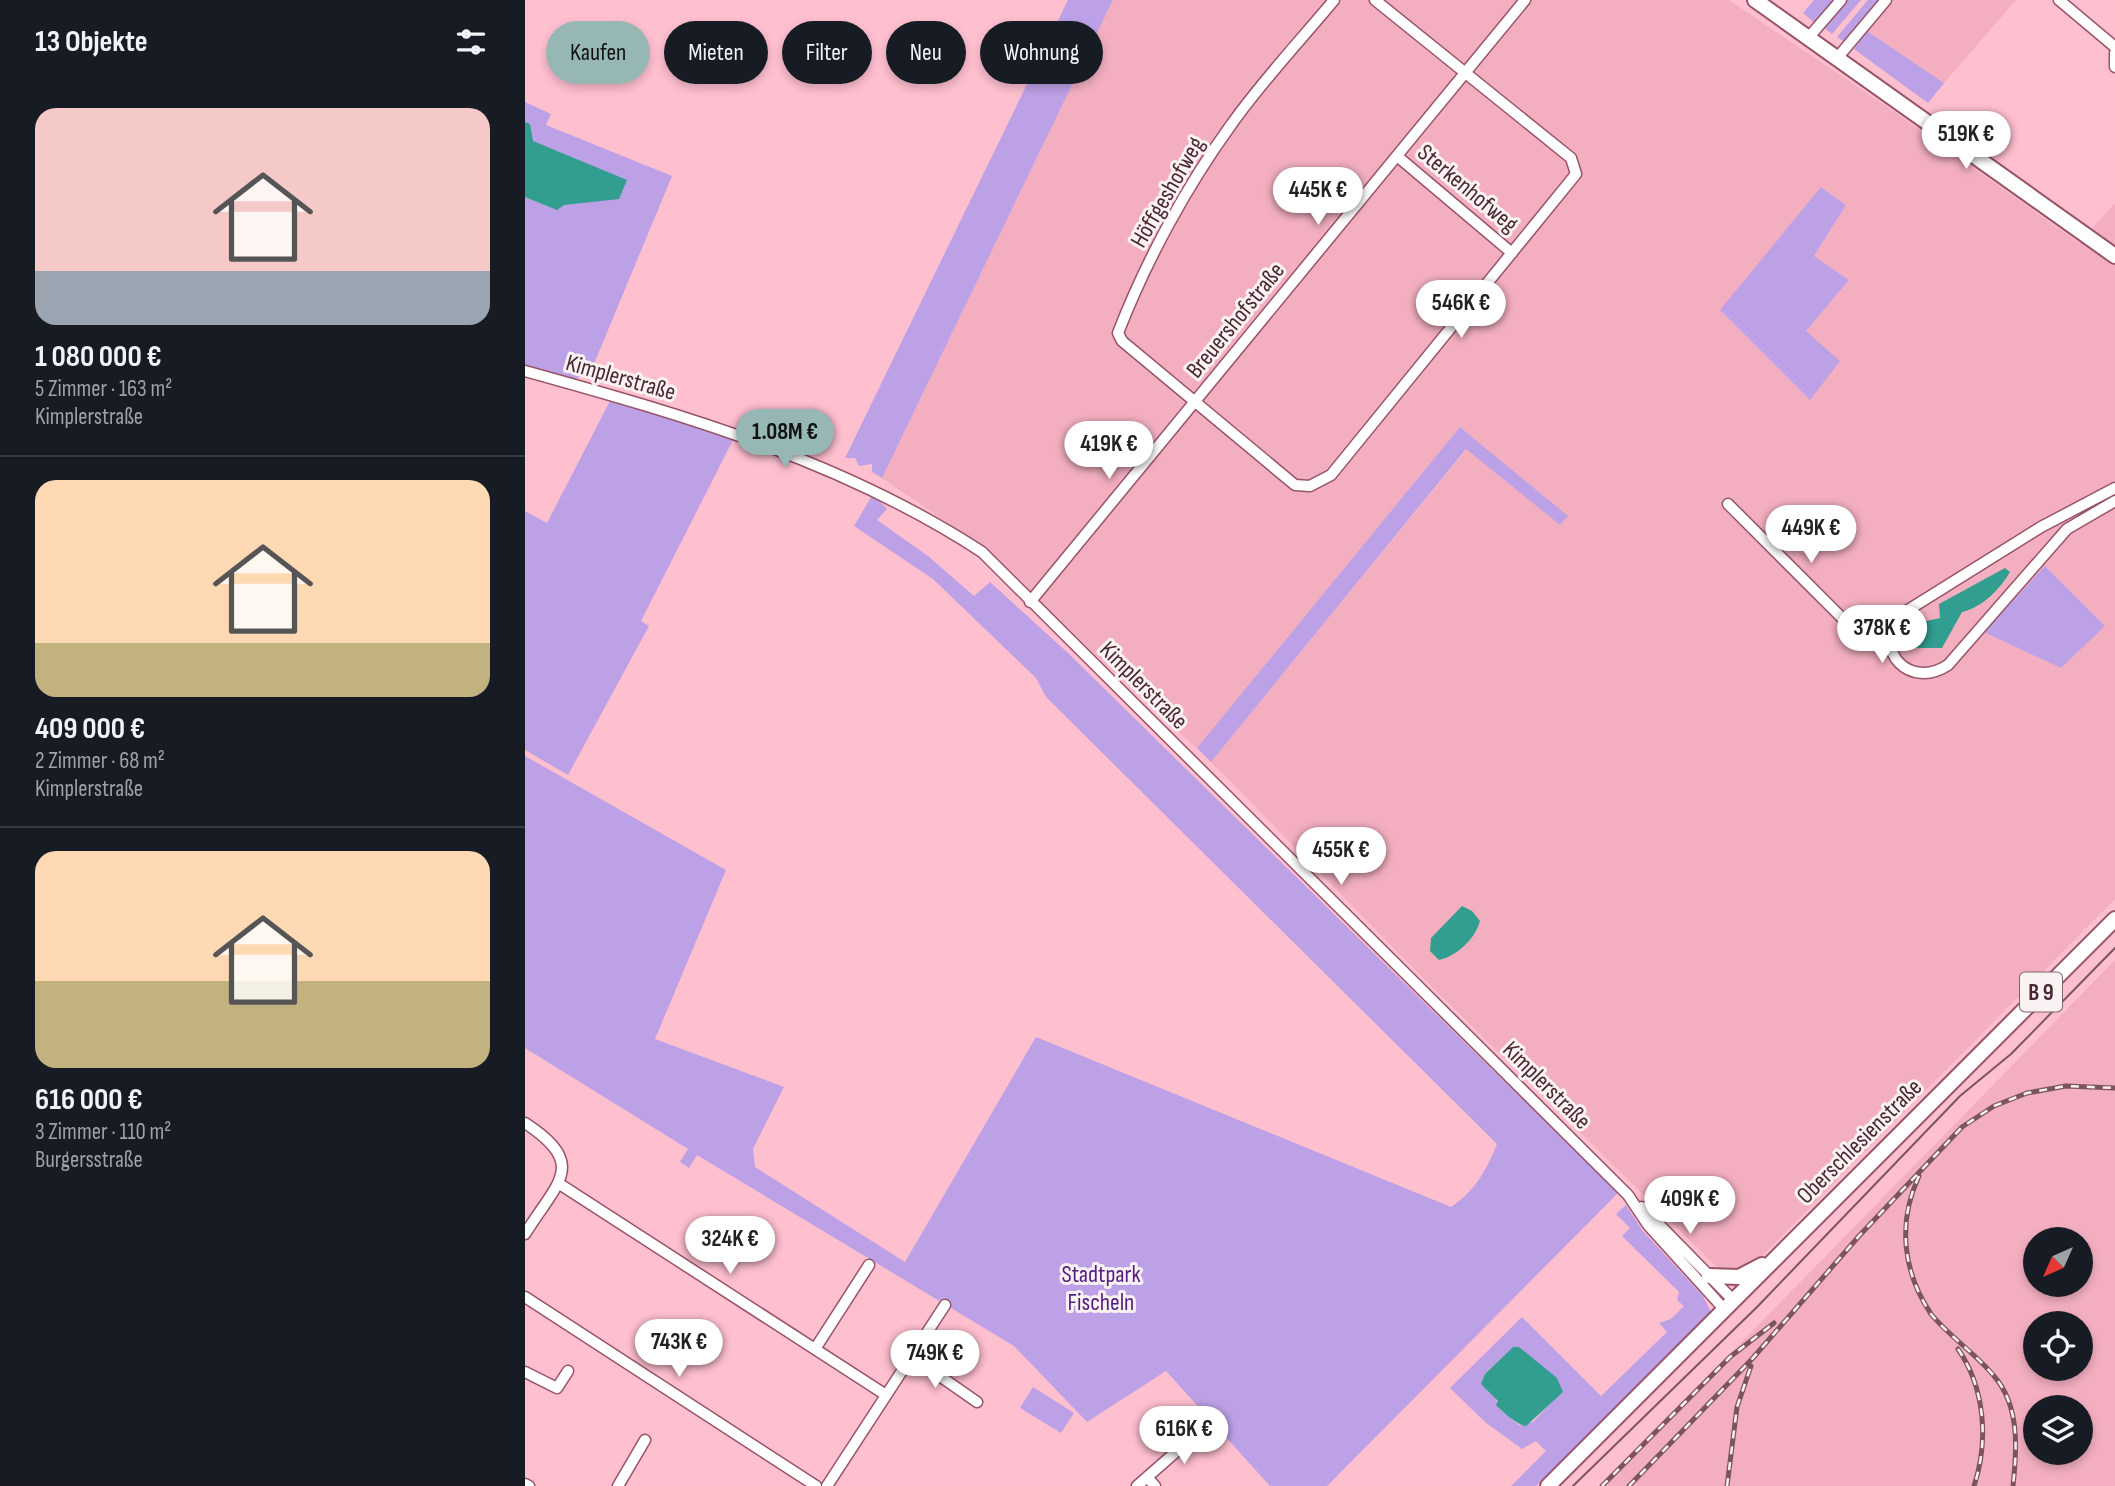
<!DOCTYPE html>
<html lang="de">
<meta charset="utf-8">
<style>
:root{--surface:#171b24;--page:#20242c;--text:#f1f3f6;--muted:#9ea1a6;--line:#363941;--accent:#96b7b4}
body{margin:0;font-family:"Sofia Sans Condensed",sans-serif;background:var(--page);color:var(--text);height:100vh;display:flex;flex-direction:column;font-size:26px;white-space:nowrap}
*{box-sizing:border-box;margin:0}
p{font-size:23px;color:var(--muted)}
.icon{flex:none;width:38px;height:38px;fill:none;stroke:currentColor;stroke-width:2;stroke-linecap:round;stroke-linejoin:round}
.map{position:relative;flex:1;overflow:hidden}
.drawer{display:flex;flex-direction:column;background:var(--surface);width:525px}
.drawer>*{flex:none}
.guide{position:absolute;left:21px;top:21px;width:665px;height:63px;display:flex;gap:14px}
.needle{width:46px;rotate:225deg}
.buttons{position:absolute;left:1498px;top:1227px;display:grid;gap:14px}
.buttons a{display:grid;place-items:center;width:70px;height:70px;border-radius:50%;background:var(--surface);box-shadow:0 4px 10px #0003;font-size:35px}
.price{position:absolute;translate:-50% -60px;padding:0 16px;border-radius:24px;background:#fff;color:#222;font-size:23px;line-height:46px;filter:drop-shadow(0 2px 4px #0008)}
.price::after{content:'';position:absolute;left:50%;top:42px;width:21px;height:16px;margin-left:-10px;background:inherit;clip-path:polygon(0 0,100% 0,50% 100%)}
.price.active{background:var(--accent);color:#111}
ul{padding:0;list-style:none}
li{display:grid;align-content:center;gap:14px;height:371px;padding:0 35px}
li+li{border-top:2px solid var(--line)}
li span{display:grid;place-items:center;height:217px;border-radius:21px;color:#555}
li>.icon{margin-inline-start:auto}
span .icon{width:126px;height:126px;fill:#fffc;stroke-width:1}
li b{font-size:30px}
h2{display:flex;justify-content:space-between;align-items:center;height:84px;padding:0 35px;font-size:30px}
.chip{padding:0 24px;border-radius:32px;background:var(--surface);box-shadow:0 4px 10px #0003;font-size:24px;line-height:63px}
.chip.active{background:var(--accent);color:#111}
main{display:flex;flex:1;min-height:0}
.map>svg:first-child{display:block}
</style>
<main>
<section class="drawer">
<h2>13 Objekte<svg class="icon" aria-label="filters" viewBox="0 0 24 24"><path d="M4 7h16M4 17h16"/><circle cx="9" cy="7" r="2"/><circle cx="15" cy="17" r="2"/></svg></h2>
<ul>
<li><span style="background:linear-gradient(#f6c9c9 75%,#9aa5b1 0)"><svg class="icon" aria-label="home" viewBox="0 0 24 24"><path d="M3 11l9-7 9 7M6 9v11h12V9"/></svg></span><div><b>1 080 000 €</b><p>5 Zimmer · 163 m²</p><p>Kimplerstraße</p></div></li>
<li><span style="background:linear-gradient(#ffd9b3 75%,#c2b280 0)"><svg class="icon" aria-label="home" viewBox="0 0 24 24"><path d="M3 11l9-7 9 7M6 9v11h12V9"/></svg></span><div><b>409 000 €</b><p>2 Zimmer · 68 m²</p><p>Kimplerstraße</p></div></li>
<li><span style="background:linear-gradient(#ffd9b3 60%,#c2b280 0)"><svg class="icon" aria-label="home" viewBox="0 0 24 24"><path d="M3 11l9-7 9 7M6 9v11h12V9"/></svg></span><div><b>616 000 €</b><p>3 Zimmer · 110 m²</p><p>Burgersstraße</p></div></li>
</ul>
</section>
<div class="map">
<svg width="1590" height="1486" viewBox="0 0 1590 1486">
<rect width="100%" height="100%" fill="#febfcf"/>
<path fill="#f3afc0" fill-rule="evenodd" d="M588,0H1204L1361,106L1554,243L1590,203V899L1229,1264L1199,1274L909,989L686,762L942,449L1035,525L1042,516L1033,508L935,427L672,749L445,538L357,478ZM1296,187L1321,205L1289,256L1324,280L1281,331Z
M1368,0H1491L1419,83L1342,31Z
M1590,960V1486H1076ZM1510,1239H1556V1284H1510ZM1510,1323H1556V1368H1510ZM1510,1407H1556V1452H1510Z"/>
<path fill="#bda1e7" fill-rule="evenodd" d="M543,0H588L357,478L347,472V464L334,466L330,458H320Z
M1289,0H1311L1290,23L1278,13Z
M1321,0H1336L1307,34L1298,27Z
M1343,0H1358L1321,43L1312,37Z
M1342,31L1419,83L1403,103L1329,49Z
M0,102L26,114L21,125L147,176L66,371L47,381L0,368Z
M1296,187L1321,205L1289,256L1324,280L1281,331L1315,361L1285,400L1195,310Z
M86,399L209,438L116,621L124,626L43,775L0,750V511L22,523Z
M935,427L1043,516L1035,525L941,449L686,762L672,748Z
M348,494L362,509L352,520L403,556L449,596L465,582L543,653L1093,1193L802,1486H745L641,1371L562,1422L489,1346L172,1155L164,1168L155,1162L163,1149L0,1048V756L201,870L130,1039L259,1087L228,1149L230,1167L380,1262L511,1037L926,1207C950,1191 961,1171 972,1144L521,697L511,678L408,579L329,526Z
M1520,566L1580,626L1536,668L1459,632Z
M1101,1205L1117,1230L1178,1296L1186,1312L1011,1486H986L1021,1451L1011,1441L997,1449L960,1422L925,1388L997,1317L1076,1396L1142,1332L1134,1323L1146,1319L1159,1306L1152,1300L1154,1292L1097,1236L1105,1228L1091,1214ZM988,1347H994L1032,1396L1008,1422L994,1425L976,1410L960,1374Z
M508,1387L549,1413L536,1433L495,1408Z"/>
<path fill="#319e90" d="M0,122L5,124L8,141L102,180L94,199L39,205L32,210L0,197Z
M1480,568L1485,572C1475,589 1458,607 1437,612L1417,648H1386L1392,623L1415,618L1414,604Z
M937,906L947,911L955,921C950,939 932,956 914,960L905,951L906,938Z
M988,1347H994L1032,1378L1038,1392L1001,1426C992,1425 978,1412 971,1405L973,1401L956,1384L960,1374Z"/>
<g fill="none" stroke-linecap="round" stroke-linejoin="round">
<g stroke="#985367" stroke-width="13">
<path id="minor" d="M809,0C775,41 737,81 706,125C661,187 621,261 593,333L597,341L770,485L785,486L806,475L1051,174L1046,158L850,0
M1534,0L1590,47
M1284,37L1316,0
M1590,53V67
M1313,57L1361,0
M872,156L987,253
M0,371C159,415 318,461 457,552L1103,1195L1123,1225L1199,1309
M1590,488L1516,527L1375,615C1347,651 1385,690 1423,665L1542,529L1590,501
M1203,504L1341,642L1365,641
M505,602L1000,0
M0,1123C64,1165 32,1182 0,1234
M33,1183L361,1395
M1117,1207L1208,1300
M0,1297L291,1486
M290,1349L344,1265
M386,1356L452,1402
M0,1372L32,1388L43,1371
M622,1477L630,1486
M0,1484L4,1486
M93,1486L120,1440
M302,1486L420,1305
M612,1486L685,1422"/>
</g>
<g stroke="#985367" stroke-width="18">
<path id="secondary" d="M1230,0L1590,256"/>
</g>
<g stroke="#985367" stroke-width="18">
<path id="primary" d="M1184,1276L1214,1277L1237,1265
M1023,1486L1590,919"/>
</g>
<use href="#minor" stroke="#fff" stroke-width="10"/>
<use href="#secondary" stroke="#fff" stroke-width="14"/>
<use href="#primary" stroke="#fff" stroke-width="14"/>
<path stroke="#7c545f" stroke-width="2" d="M1048,1486L1232,1307L1435,1096L1486,1054L1590,948"/>
<g stroke="#7c545f" stroke-width="5">
<path id="rail" d="M1394,1176C1372,1223 1378,1272 1406,1314C1425,1337 1450,1353 1469,1376C1495,1406 1492,1449 1488,1486
M1433,1349C1460,1388 1464,1441 1449,1486
M1077,1486L1205,1357L1249,1323
M1104,1486L1227,1359L1334,1236L1437,1127L1469,1106L1502,1093L1541,1086L1590,1088
M1202,1486L1212,1407L1226,1366"/>
</g>
<use href="#rail" stroke="#faf1f3" stroke-width="2.5" stroke-dasharray="8" stroke-linecap="butt"/>
</g>
<g text-anchor="middle" stroke-width="6" stroke-linejoin="round" paint-order="stroke">
<rect fill="#faf1f3" stroke="#7d656c" stroke-width="2" x="1495" y="972.5" width="42" height="39" rx="5"/>
<g font-size="23" font-weight="bold" fill="#482932">
<text x="1516" y="1000">B 9</text>
</g>
<g font-size="24" fill="#482932" stroke="#faf1f3">
<text transform="translate(943 188) rotate(40)" y="8">Sterkenhofweg</text>
<text transform="translate(642 192) rotate(-60)" y="8">Höffgeshofweg</text>
<text transform="translate(710 320) rotate(-51)" y="8">Breuershofstraße</text>
<text transform="translate(96 377) rotate(16)" y="8">Kimplerstraße</text>
<text transform="translate(619 685) rotate(45)" y="8">Kimplerstraße</text>
<text transform="translate(1022 1085) rotate(45)" y="8">Kimplerstraße</text>
<text transform="translate(1334 1141) rotate(-45)" y="8">Oberschlesienstraße</text>
</g>
<g font-size="24" fill="#501e80" stroke="#faf1f3">
<text x="576" y="1282">Stadtpark<tspan x="576" dy="28">Fischeln</tspan></text>
</g>
</g>
</svg>
<div class="buttons">
<a><svg class="needle" viewBox="-14 -14 28 28"><path d="M0-13l5 13h-10z" fill="#e53935"/><path d="M0 13l5-13h-10z" fill="#9ea1a6"/></svg></a>
<a><svg class="icon" aria-label="locate" viewBox="0 0 24 24"><circle cx="12" cy="12" r="6"/><path d="M12 2v4M12 18v4M2 12h4M18 12h4"/></svg></a>
<a><svg class="icon" aria-label="layers" viewBox="0 0 24 24"><path d="M12 4l9 5-9 5-9-5zM3 14l9 5 9-5"/></svg></a>
</div>
<b class="price" style="left:1441px;top:171px">519K €</b>
<b class="price" style="left:793px;top:227px">445K €</b>
<b class="price" style="left:936px;top:340px">546K €</b>
<b class="price active" style="left:260px;top:469px">1.08M €</b>
<b class="price" style="left:584px;top:481px">419K €</b>
<b class="price" style="left:1286px;top:565px">449K €</b>
<b class="price" style="left:1357px;top:665px">378K €</b>
<b class="price" style="left:816px;top:887px">455K €</b>
<b class="price" style="left:1165px;top:1236px">409K €</b>
<b class="price" style="left:205px;top:1276px">324K €</b>
<b class="price" style="left:154px;top:1379px">743K €</b>
<b class="price" style="left:410px;top:1390px">749K €</b>
<b class="price" style="left:659px;top:1466px">616K €</b>
<div class="guide">
<a class="chip active">Kaufen</a>
<a class="chip">Mieten</a>
<a class="chip">Filter</a>
<a class="chip">Neu</a>
<a class="chip">Wohnung</a>
</div>
</div>
</main>
